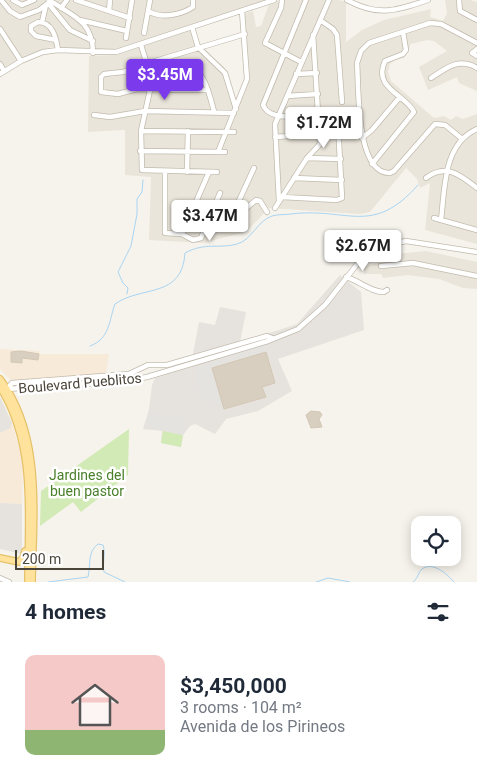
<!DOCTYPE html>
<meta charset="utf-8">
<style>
:root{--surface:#fff;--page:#f6f6f7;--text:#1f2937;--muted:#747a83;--line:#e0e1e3;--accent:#7c3aed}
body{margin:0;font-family:Roboto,sans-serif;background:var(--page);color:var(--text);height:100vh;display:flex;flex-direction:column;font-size:19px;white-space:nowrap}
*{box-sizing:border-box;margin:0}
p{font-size:16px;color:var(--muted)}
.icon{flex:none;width:28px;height:28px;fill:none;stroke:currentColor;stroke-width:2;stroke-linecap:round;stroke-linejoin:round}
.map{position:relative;height:582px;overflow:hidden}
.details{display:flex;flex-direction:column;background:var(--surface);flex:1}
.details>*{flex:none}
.controls{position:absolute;left:411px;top:516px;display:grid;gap:10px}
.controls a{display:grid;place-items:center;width:50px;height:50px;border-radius:10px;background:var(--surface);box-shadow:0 2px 12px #0003;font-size:25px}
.scale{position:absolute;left:15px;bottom:12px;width:89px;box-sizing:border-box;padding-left:5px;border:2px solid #4b4439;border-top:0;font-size:14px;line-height:18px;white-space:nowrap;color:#4b4439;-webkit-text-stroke:4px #fff;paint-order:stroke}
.price{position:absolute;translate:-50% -42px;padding:0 11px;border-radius:5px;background:#fff;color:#222;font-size:16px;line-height:32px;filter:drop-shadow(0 1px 2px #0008)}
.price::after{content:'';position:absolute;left:50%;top:30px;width:15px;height:11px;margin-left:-8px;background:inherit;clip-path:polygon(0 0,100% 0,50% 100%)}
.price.active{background:var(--accent);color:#fff}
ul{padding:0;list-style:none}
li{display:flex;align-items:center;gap:15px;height:125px;padding:0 25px}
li+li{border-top:1px solid var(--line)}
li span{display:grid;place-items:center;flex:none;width:140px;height:100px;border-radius:10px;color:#555}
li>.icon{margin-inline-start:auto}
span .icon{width:60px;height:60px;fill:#fffc;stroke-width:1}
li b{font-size:21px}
h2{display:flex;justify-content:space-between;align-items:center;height:60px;padding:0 25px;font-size:21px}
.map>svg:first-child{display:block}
</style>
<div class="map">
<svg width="477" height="582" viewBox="0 0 477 582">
<rect width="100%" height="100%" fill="#f6f3ec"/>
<path fill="#eae5da" d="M0,0H267L115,50L51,47L24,56L0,70Z
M281,0H339L346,2V42L362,30L384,20L431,9L430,17L443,21L447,13L445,0H470L477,2V91L459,83L457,77L428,90L419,67L447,51L434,41L427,40L411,44L404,58L395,60L390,64L388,72L391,81L434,118L444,116L451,120L456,116L463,119L477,114V244L425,230L430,183L420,188L417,179L406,168L370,212L360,214L269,208L246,232L203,243L149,240L151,177L125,175V130L88,132L89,56L116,55L194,29L202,48L224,67L236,100L245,79L241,15L253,11L256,27L261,26L269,4Z
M426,251L477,262V289L463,288L439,279L408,275L383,278L381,274H364V266L384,262L385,255Z"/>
<path fill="#f7ead8" d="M0,349L39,351L40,354H109L106,374L11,381L0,369Z
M12,423L23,461L22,504L0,503V433L10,428Z"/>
<path fill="#e6e2dd" d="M340,275L361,292L364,330L278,359L292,391L258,411L226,419L215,434L195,424L190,426L183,435L181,447L161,443L162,431L143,429L149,409L152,385L155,378L194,366L193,354L199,322L215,325L220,307L246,312L240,342L279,330L297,324Z
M0,397L12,423L10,428L0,433Z
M0,503L22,504V554L0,549Z"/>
<path fill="#d2eab5" d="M192,72L203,81L204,89L173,90L176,78Z
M129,429L128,475L81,512L73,502L40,526L41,491Z
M163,431L183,435L181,447L161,443Z"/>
<path fill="#e5e3e0" d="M263,345L266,352L212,368L223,405L218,406L198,394L196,369L202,368L203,366L201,365Z
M150,412L183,419L188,425L183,435L146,427Z"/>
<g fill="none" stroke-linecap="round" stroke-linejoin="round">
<path stroke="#a9d4f2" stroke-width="1" d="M127,294L128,288L123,283L118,272L131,246L137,214V199L142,192L143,180
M90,346C110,339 109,320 115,304C142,285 182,299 185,253C205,242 219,249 237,244C252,240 257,221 272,216C278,214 286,215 291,214C348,207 372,237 418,185
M48,582L88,577C91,565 87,552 98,544L103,545C106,554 102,563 104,572L125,582
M316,582L328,578L350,582
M413,582C418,579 418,572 422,569C433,561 447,574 454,582"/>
</g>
<path fill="#d8cfc1" stroke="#d3c7b4" d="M21,351L39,354L38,360L22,358V363L11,362V352Z
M266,352L275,383L262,387L266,397L224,409L212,368Z
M311,411L320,412L322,415L319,419L322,427L311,428L306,415Z"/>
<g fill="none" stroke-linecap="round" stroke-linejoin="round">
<g stroke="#c2bbae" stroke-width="6">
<path id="minor" d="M1,0L10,11L20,17L39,10L51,1
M13,0L22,5L34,0
M49,0C73,16 93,21 93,53
M76,0L130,18
M282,0L281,8L265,43L301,62
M306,0L263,105C270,123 305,115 320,114
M347,0C379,17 395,11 428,0
M459,0L460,11L477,20
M48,3L70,30L93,41
M61,8L67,0
M109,11L110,0
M148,11C161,19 181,15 193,7V0
M80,20L127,31
M320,20L333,29L337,35L342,102
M42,22L46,5
M192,27L198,47L225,73L236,109
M0,29L21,61
M144,33L150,0
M313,35L320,143
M126,38L132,0
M56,40L36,36L31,31V26L38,22C53,22 56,38 58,50
M141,45L152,81L141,131L142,170L217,172
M477,49L472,53L477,56
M152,62L245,34
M0,64L4,71
M148,64L123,72L104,74L101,77V92L118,94L137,89L208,90
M0,74L21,61L43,52L58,50L116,52L274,0
M296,74L317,73
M431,78C446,68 459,57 477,68
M171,90L176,77C180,75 186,71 191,71C205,68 211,102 214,111
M287,96L318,94
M94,115L110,117L145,111L234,113
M141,131L234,132
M275,137L320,134
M362,138L372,130L399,98
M461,138L445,125L435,124L394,171L390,173C355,174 359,86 357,63L361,51L369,43L430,23L441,24L477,43
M140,151L225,152
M218,152L247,79L242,11
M307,158L341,159
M372,164L414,112C406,95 372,88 385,61L403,54L406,50L403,32
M165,172V233L182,234L193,240L201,238L220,193
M187,172L188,131
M294,178L342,180
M426,178C446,163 460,175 477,188
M282,197L337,200L342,198L338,124
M279,201L275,124L329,0
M275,208L307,158L347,115L360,112
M232,216L254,168
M434,218L477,230
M441,220C445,188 443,144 477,129
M208,221L238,215L256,200L260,201L267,212
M182,234L209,172
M381,266L413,263L477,276
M346,277C360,281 370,292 384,292L387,290
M7,389L126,381L147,377L268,341L298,329L325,305L362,258L379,247L406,241L477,252
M7,389L12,383L129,374L148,365H167L267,336L272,338
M0,578L9,582"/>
</g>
<g stroke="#e6c16a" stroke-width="8">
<path id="major" d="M0,379C43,436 33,515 32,582
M0,387C37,446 28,516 28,582
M0,558L19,562L23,558L25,551"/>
</g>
<use href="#minor" stroke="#fff" stroke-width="4.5"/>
<use href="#major" stroke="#ffe39c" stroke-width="5.5"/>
</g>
<g text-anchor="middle" stroke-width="5" stroke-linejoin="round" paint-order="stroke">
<g font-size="14" fill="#4b4439" stroke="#fff">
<text transform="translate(80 383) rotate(-5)" y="5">Boulevard Pueblitos</text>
</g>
<g font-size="14" fill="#4a7f2a" stroke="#fff">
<text x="87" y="480">Jardines del<tspan x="87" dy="16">buen pastor</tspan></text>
</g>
</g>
</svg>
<div class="controls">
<a><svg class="icon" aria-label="locate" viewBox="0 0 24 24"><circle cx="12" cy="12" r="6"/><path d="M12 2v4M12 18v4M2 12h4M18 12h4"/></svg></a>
</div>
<div class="scale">200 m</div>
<b class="price active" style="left:165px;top:101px">$3.45M</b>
<b class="price" style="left:324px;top:149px">$1.72M</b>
<b class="price" style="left:210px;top:242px">$3.47M</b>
<b class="price" style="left:363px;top:272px">$2.67M</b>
</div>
<section class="details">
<h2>4 homes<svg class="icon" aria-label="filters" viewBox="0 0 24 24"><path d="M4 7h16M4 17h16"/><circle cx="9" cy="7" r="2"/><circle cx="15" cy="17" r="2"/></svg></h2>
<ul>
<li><span style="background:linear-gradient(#f6c9c9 75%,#8fb573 0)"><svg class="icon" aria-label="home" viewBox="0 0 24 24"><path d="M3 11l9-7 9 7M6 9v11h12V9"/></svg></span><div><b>$3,450,000</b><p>3 rooms · 104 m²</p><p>Avenida de los Pirineos</p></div></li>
</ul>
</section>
